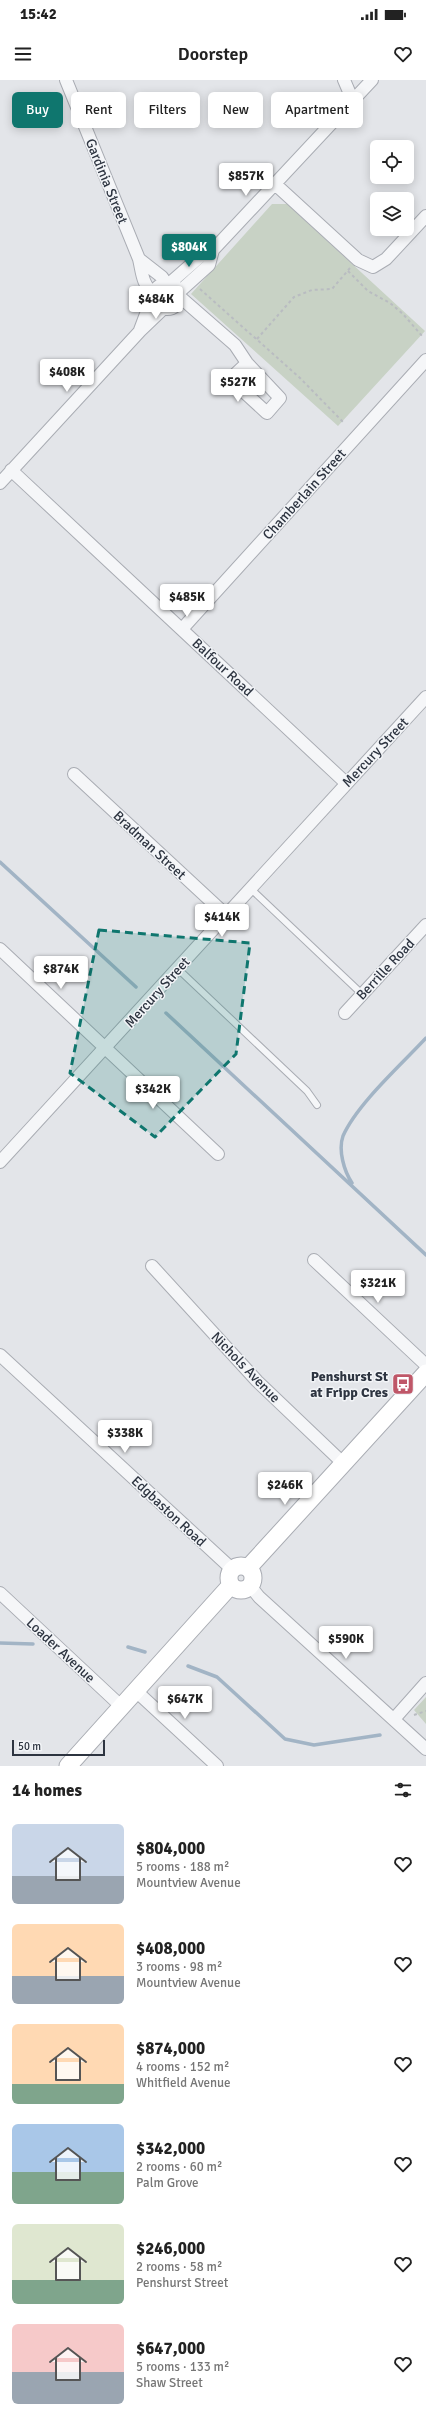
<!DOCTYPE html>
<meta charset="utf-8">
<style>
:root{--surface:#fff;--page:#f2f2f2;--text:#222;--muted:#767676;--accent:#0f766e}
body{margin:0;font-family:Signika,sans-serif;background:var(--page);color:var(--text);height:100vh;display:flex;flex-direction:column;font-size:15px;white-space:nowrap}
*{box-sizing:border-box;margin:0}
p{font-size:13px;color:var(--muted)}
.icon{flex:none;width:22px;height:22px;fill:none;stroke:currentColor;stroke-width:2;stroke-linecap:round;stroke-linejoin:round}
.map{position:relative;height:1686px;overflow:hidden}
.panel{display:flex;flex-direction:column;background:var(--surface);flex:1}
.panel>*{flex:none}
.hud{position:absolute;left:12px;top:12px;width:402px;height:36px;display:flex;gap:8px}
.controls{position:absolute;left:370px;top:60px;display:grid;gap:8px}
.controls a{display:grid;place-items:center;width:44px;height:44px;border-radius:6px;background:var(--surface);box-shadow:0 2px 10px #0003;font-size:20px}
.scale{position:absolute;left:12px;bottom:10px;width:93px;box-sizing:border-box;padding-left:4px;border:2px solid #2d3440;border-top:0;font-size:11px;line-height:14px;white-space:nowrap;color:#2d3440;-webkit-text-stroke:3px #f2f4f7;paint-order:stroke}
.price{position:absolute;translate:-50% -34px;padding:0 9px;border-radius:4px;background:#fff;color:#222;font-size:13px;line-height:26px;filter:drop-shadow(0 1px 2px #0008)}
.price::after{content:'';position:absolute;left:50%;top:24px;width:12px;height:9px;margin-left:-6px;background:inherit;clip-path:polygon(0 0,100% 0,50% 100%)}
.price.on{background:var(--accent);color:#fff}
ul{padding:0;list-style:none}
li{display:flex;align-items:center;gap:12px;height:100px;padding:0 12px}
li span{display:grid;place-items:center;flex:none;width:112px;height:80px;border-radius:6px;color:#555}
li>.icon{margin-inline-start:auto}
span .icon{width:48px;height:48px;fill:#fffc;stroke-width:1}
li b{font-size:17px}
h2{display:flex;justify-content:space-between;align-items:center;height:48px;padding:0 12px;font-size:17px}
.tag{padding:0 14px;border-radius:6px;background:var(--surface);box-shadow:0 2px 10px #0003;font-size:14px;line-height:36px}
.tag.on{background:var(--accent);color:#fff}
.status{display:flex;justify-content:space-between;align-items:center;height:28px;padding:0 20px;background:var(--surface);direction:ltr}
.status svg{height:11px;fill:currentColor}
header{display:flex;justify-content:space-between;align-items:center;height:52px;padding:0 12px;background:var(--surface);font-size:18px;font-weight:600}
.map>svg:first-child{display:block}
</style>
<div class="status"><b>15:42</b><svg viewBox="0 0 49 12"><path d="M0 12V9h3v3zM5 12V6h3v6zM10 12V3h3v9zM15 12V0h3v12zM26 1h20v11H26zM47 4h2v5h-2z"/></svg></div>
<header><svg class="icon" aria-label="menu" viewBox="0 0 24 24"><path d="M4 6h16M4 12h16M4 18h16"/></svg>Doorstep<svg class="icon" aria-label="heart" viewBox="0 0 24 24"><path d="M12 20l-8-8c-3-5 5-10 8-4 3-6 11-1 8 4z"/></svg></header>
<div class="map">
<svg width="426" height="1686" viewBox="0 0 426 1686">
<rect width="100%" height="100%" fill="#e3e5e9"/>
<path fill="#c8d2c5" d="M272,124H287L425,251L338,346L191,214Z
M426,1617V1644L414,1630Z"/>
<g fill="none" stroke-linecap="round" stroke-linejoin="round">
<path stroke="#a2b4c5" stroke-width="3.5" d="M0,782L136,907
M166,933L426,1175
M352,1103C344,1091 338,1070 343,1056C357,1024 402,984 426,958
M0,1563L33,1564
M128,1567L145,1572
M188,1586L217,1597L285,1659L314,1665L380,1655"/>
<g stroke="#a9acb3" stroke-width="8">
<path id="lane" d="M251,809L362,914
M178,889L307,1011L317,1025"/>
</g>
<g stroke="#a9acb3" stroke-width="14">
<path id="street" d="M66,0L139,179C142,191 142,206 154,213
M344,0L353,21
M275,104L358,180L373,187L386,179L426,136
M139,179L162,197L166,203
M170,203L202,175L213,170L372,0
M154 216a13 13 0 1 1 26 0a13 13 0 1 1-26 0Z
M179,212L209,185L213,170
M180,217L235,265L247,283L280,318L267,333L230,299L247,283
M140,250L149,226L155,219
M11,390L346,703
M0,403L140,251L164,228
M182,549L426,280
M74,694L226,835
M0,869L218,1074
M345,933L426,845
M0,1082L426,617
M314,1180L426,1285
M152,1186L257,1301L344,1384
M0,1275L233,1490
M251,1507L259,1517L426,1669
M0,1513L122,1627
M136,1611L217,1686
M394,1639L426,1603"/>
</g>
<g stroke="#a9acb3" stroke-width="19">
<path id="secondary" d="M229 1498a12 12 0 1 1 24 0a12 12 0 1 1-24 0Z
M248,1488L426,1293
M68,1686L231,1505"/>
</g>
<path stroke="#b9bcc1" stroke-width="2" stroke-dasharray="3 3" stroke-linecap="butt" d="M348,191L368,211L390,223L403,234L423,257
M200,209L300,298L344,343
M257,259L294,217L312,210L332,209L350,188
M414,1635L426,1631"/>
<use href="#lane" stroke="#f5f6f8" stroke-width="6"/>
<use href="#street" stroke="#f5f6f8" stroke-width="12"/>
<use href="#secondary" stroke="#fff" stroke-width="17"/>
</g>
<path fill="#0f766e" fill-opacity="0.2" stroke="#0f766e" stroke-width="3" stroke-dasharray="8 5" stroke-linejoin="round" d="M99,850L250,863L236,974L155,1057L70,993Z"/>
<defs>
<g id="bus-square" transform="scale(1.15)"><rect x="-9" y="-9" width="18" height="18" rx="4" fill="#bf5768" stroke="#f2f4f7"/><path d="M-5-6H5V4H4V6H2V4H-2V6H-4V4H-5ZM-3.5-4V0h7V-4ZM-3.5 1.2v1.5H-2V1.2ZM2 1.2v1.5H3.5V1.2Z" fill="#fff"/></g>
</defs>
<g fill-rule="evenodd">
<use href="#bus-square" x="403" y="1304"/>
</g>
<g text-anchor="middle" stroke-width="3" stroke-linejoin="round" paint-order="stroke">
<g font-size="14" fill="#2d3440" stroke="#f2f4f7">
<text transform="translate(107 101) rotate(68)" y="5">Gardinia Street</text>
<text transform="translate(304 414) rotate(-48)" y="5">Chamberlain Street</text>
<text transform="translate(223 587) rotate(43)" y="5">Balfour Road</text>
<text transform="translate(375 672) rotate(-47)" y="5">Mercury Street</text>
<text transform="translate(150 765) rotate(43)" y="5">Bradman Street</text>
<text transform="translate(385 889) rotate(-47)" y="5">Berrille Road</text>
<text transform="translate(157 912) rotate(-48)" y="5">Mercury Street</text>
<text transform="translate(246 1287) rotate(46)" y="5">Nichols Avenue</text>
<text transform="translate(169 1431) rotate(43)" y="5">Edgbaston Road</text>
<text transform="translate(61 1570) rotate(43)" y="5">Loader Avenue</text>
</g>
<g font-size="14" font-weight="bold" fill="#2d3440" stroke="#f2f4f7" text-anchor="end">
<text x="388" y="1301">Penshurst St<tspan x="388" dy="16">at Fripp Cres</tspan></text>
</g>
</g>
</svg>
<div class="controls">
<a><svg class="icon" aria-label="locate" viewBox="0 0 24 24"><circle cx="12" cy="12" r="6"/><path d="M12 2v4M12 18v4M2 12h4M18 12h4"/></svg></a>
<a><svg class="icon" aria-label="layers" viewBox="0 0 24 24"><path d="M12 4l9 5-9 5-9-5zM3 14l9 5 9-5"/></svg></a>
</div>
<div class="scale">50 m</div>
<b class="price" style="left:246px;top:117px">$857K</b>
<b class="price on" style="left:189px;top:188px">$804K</b>
<b class="price" style="left:156px;top:240px">$484K</b>
<b class="price" style="left:67px;top:313px">$408K</b>
<b class="price" style="left:238px;top:323px">$527K</b>
<b class="price" style="left:187px;top:538px">$485K</b>
<b class="price" style="left:222px;top:858px">$414K</b>
<b class="price" style="left:61px;top:910px">$874K</b>
<b class="price" style="left:153px;top:1030px">$342K</b>
<b class="price" style="left:378px;top:1224px">$321K</b>
<b class="price" style="left:125px;top:1374px">$338K</b>
<b class="price" style="left:285px;top:1426px">$246K</b>
<b class="price" style="left:346px;top:1580px">$590K</b>
<b class="price" style="left:185px;top:1640px">$647K</b>
<div class="hud">
<a class="tag on">Buy</a>
<a class="tag">Rent</a>
<a class="tag">Filters</a>
<a class="tag">New</a>
<a class="tag">Apartment</a>
</div>
</div>
<section class="panel">
<h2>14 homes<svg class="icon" aria-label="filters" viewBox="0 0 24 24"><path d="M4 7h16M4 17h16"/><circle cx="9" cy="7" r="2"/><circle cx="15" cy="17" r="2"/></svg></h2>
<ul>
<li><span style="background:linear-gradient(#c9d6e8 65%,#9aa5b1 0)"><svg class="icon" aria-label="home" viewBox="0 0 24 24"><path d="M3 11l9-7 9 7M6 9v11h12V9"/></svg></span><div><b>$804,000</b><p>5 rooms · 188 m²</p><p>Mountview Avenue</p></div><svg class="icon" aria-label="heart" viewBox="0 0 24 24"><path d="M12 20l-8-8c-3-5 5-10 8-4 3-6 11-1 8 4z"/></svg></li>
<li><span style="background:linear-gradient(#ffd9b3 65%,#9aa5b1 0)"><svg class="icon" aria-label="home" viewBox="0 0 24 24"><path d="M3 11l9-7 9 7M6 9v11h12V9"/></svg></span><div><b>$408,000</b><p>3 rooms · 98 m²</p><p>Mountview Avenue</p></div><svg class="icon" aria-label="heart" viewBox="0 0 24 24"><path d="M12 20l-8-8c-3-5 5-10 8-4 3-6 11-1 8 4z"/></svg></li>
<li><span style="background:linear-gradient(#ffd9b3 75%,#7fa58c 0)"><svg class="icon" aria-label="home" viewBox="0 0 24 24"><path d="M3 11l9-7 9 7M6 9v11h12V9"/></svg></span><div><b>$874,000</b><p>4 rooms · 152 m²</p><p>Whitfield Avenue</p></div><svg class="icon" aria-label="heart" viewBox="0 0 24 24"><path d="M12 20l-8-8c-3-5 5-10 8-4 3-6 11-1 8 4z"/></svg></li>
<li><span style="background:linear-gradient(#a9c7e8 60%,#7fa58c 0)"><svg class="icon" aria-label="home" viewBox="0 0 24 24"><path d="M3 11l9-7 9 7M6 9v11h12V9"/></svg></span><div><b>$342,000</b><p>2 rooms · 60 m²</p><p>Palm Grove</p></div><svg class="icon" aria-label="heart" viewBox="0 0 24 24"><path d="M12 20l-8-8c-3-5 5-10 8-4 3-6 11-1 8 4z"/></svg></li>
<li><span style="background:linear-gradient(#dfe7d0 70%,#7fa58c 0)"><svg class="icon" aria-label="home" viewBox="0 0 24 24"><path d="M3 11l9-7 9 7M6 9v11h12V9"/></svg></span><div><b>$246,000</b><p>2 rooms · 58 m²</p><p>Penshurst Street</p></div><svg class="icon" aria-label="heart" viewBox="0 0 24 24"><path d="M12 20l-8-8c-3-5 5-10 8-4 3-6 11-1 8 4z"/></svg></li>
<li><span style="background:linear-gradient(#f6c9c9 60%,#9aa5b1 0)"><svg class="icon" aria-label="home" viewBox="0 0 24 24"><path d="M3 11l9-7 9 7M6 9v11h12V9"/></svg></span><div><b>$647,000</b><p>5 rooms · 133 m²</p><p>Shaw Street</p></div><svg class="icon" aria-label="heart" viewBox="0 0 24 24"><path d="M12 20l-8-8c-3-5 5-10 8-4 3-6 11-1 8 4z"/></svg></li>
</ul>
</section>
